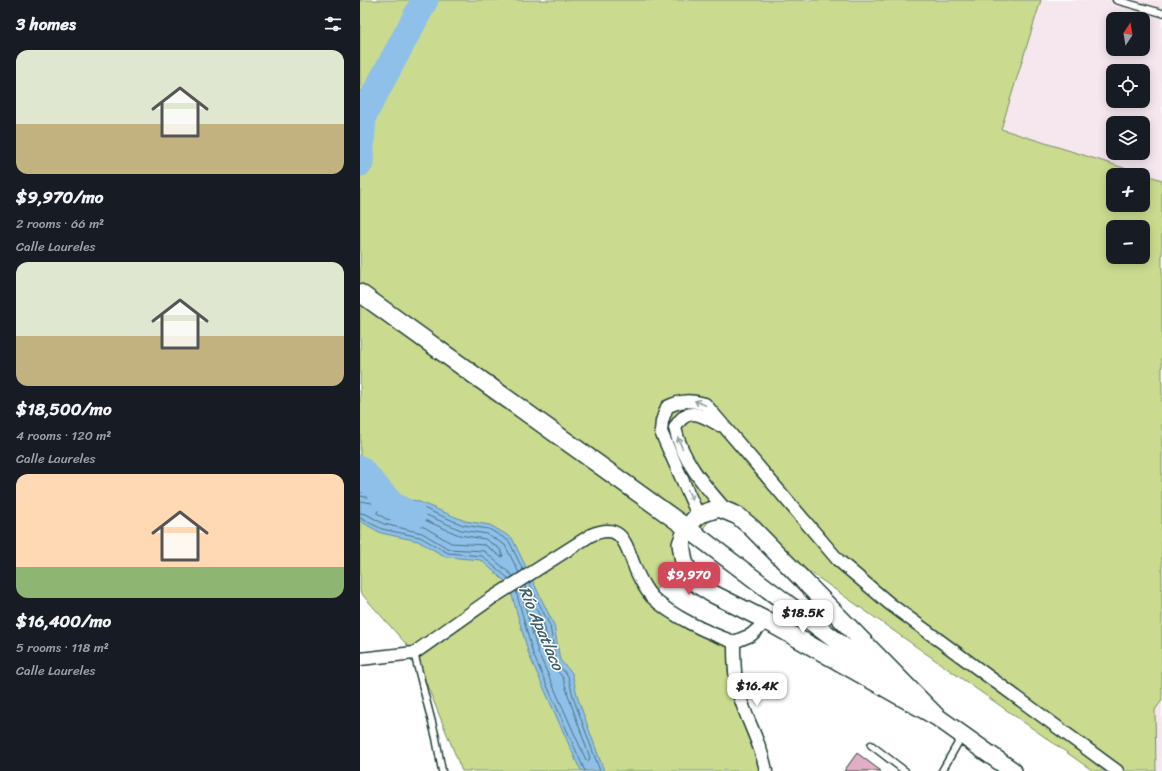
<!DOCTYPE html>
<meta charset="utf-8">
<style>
:root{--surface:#171b24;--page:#242831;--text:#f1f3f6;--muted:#9ea1a6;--accent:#d1495b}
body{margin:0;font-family:Sriracha,sans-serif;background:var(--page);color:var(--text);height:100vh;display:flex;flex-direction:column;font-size:15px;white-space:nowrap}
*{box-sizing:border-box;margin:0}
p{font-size:13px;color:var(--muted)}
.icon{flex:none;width:22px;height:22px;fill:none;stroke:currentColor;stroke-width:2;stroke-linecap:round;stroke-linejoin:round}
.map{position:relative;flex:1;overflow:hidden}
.sheet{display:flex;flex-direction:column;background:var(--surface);width:360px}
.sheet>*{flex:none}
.needle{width:26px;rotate:12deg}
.controls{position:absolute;left:746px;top:12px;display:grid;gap:8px}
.controls a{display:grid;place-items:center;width:44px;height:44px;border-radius:8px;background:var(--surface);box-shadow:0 2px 10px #0003;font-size:20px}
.price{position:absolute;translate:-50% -34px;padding:0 9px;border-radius:8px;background:#fff;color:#222;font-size:13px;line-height:26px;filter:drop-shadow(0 1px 2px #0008)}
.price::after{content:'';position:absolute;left:50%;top:24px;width:12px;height:9px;margin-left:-6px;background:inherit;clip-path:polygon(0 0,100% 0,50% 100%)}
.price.active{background:var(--accent);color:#fff}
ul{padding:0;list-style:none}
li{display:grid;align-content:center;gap:8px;height:212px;padding:0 16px}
li span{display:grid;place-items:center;height:124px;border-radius:12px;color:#555}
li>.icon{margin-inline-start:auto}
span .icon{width:72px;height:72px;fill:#fffc;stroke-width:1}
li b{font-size:17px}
h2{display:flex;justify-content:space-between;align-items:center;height:48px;padding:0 16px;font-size:17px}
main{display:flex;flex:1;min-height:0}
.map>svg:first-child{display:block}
</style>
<main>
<section class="sheet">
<h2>3 homes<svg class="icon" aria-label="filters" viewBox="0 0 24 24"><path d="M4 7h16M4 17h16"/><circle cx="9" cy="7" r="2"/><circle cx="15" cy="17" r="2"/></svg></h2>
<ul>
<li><span style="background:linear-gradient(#dfe7d0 60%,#c2b280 0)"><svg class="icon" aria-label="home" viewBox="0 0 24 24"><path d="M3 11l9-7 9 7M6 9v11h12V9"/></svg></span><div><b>$9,970/mo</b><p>2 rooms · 66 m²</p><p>Calle Laureles</p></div></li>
<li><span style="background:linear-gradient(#dfe7d0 60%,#c2b280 0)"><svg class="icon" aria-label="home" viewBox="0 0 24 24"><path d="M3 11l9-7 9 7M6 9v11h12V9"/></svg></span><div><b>$18,500/mo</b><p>4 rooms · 120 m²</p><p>Calle Laureles</p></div></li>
<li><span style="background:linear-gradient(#ffd9b3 75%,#8fb573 0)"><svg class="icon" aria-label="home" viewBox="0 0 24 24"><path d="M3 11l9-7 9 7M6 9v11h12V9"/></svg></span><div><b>$16,400/mo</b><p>5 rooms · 118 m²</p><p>Calle Laureles</p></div></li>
</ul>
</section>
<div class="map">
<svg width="802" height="771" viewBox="0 0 802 771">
<rect width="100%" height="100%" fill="#fff"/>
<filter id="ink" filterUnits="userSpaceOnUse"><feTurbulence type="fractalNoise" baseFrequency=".025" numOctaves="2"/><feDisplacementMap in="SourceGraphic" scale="8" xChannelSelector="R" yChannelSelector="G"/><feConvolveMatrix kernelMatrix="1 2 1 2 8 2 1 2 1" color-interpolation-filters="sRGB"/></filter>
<g filter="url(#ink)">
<path fill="#f6e7ee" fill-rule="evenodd" d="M681,0H802V180L641,129ZM753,19H783V49H753ZM753,71H783V101H753ZM753,123H783V153H753Z
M802,700V771H796L795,710Z"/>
<path fill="#cadb8f" stroke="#748c62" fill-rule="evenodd" d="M0,0H681L641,129L802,180V700L795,710L796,771H733L359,508L291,596L374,642L403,755L405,771H102L54,653L0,592ZM753,175H783V205H753ZM753,227H783V257H753Z"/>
<path fill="#8fc0ea" stroke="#628ca1" d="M0,492L57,501L105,521L130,525L152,538L194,625L200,660L212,673L218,699L244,771H222L218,765L169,655L149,585L121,560L86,557L58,541L21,533L0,521Z"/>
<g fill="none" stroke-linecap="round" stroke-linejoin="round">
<path stroke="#4c717d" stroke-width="1" d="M0,496L56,505L103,525L129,529L149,541L163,570
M0,501L55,510L101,530L127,534L145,545L159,573
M19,510L53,515L99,535L125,539L140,549L143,556L141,557L125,545L91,543L64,527L26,519L17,513Z
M0,513L6,514L24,524L62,533L89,549L124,551L153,576
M0,518L22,529L60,537L88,553L122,556L149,579
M169,583L190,626L196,662L208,676L214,700L240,771
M160,589L178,652L226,760L228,761L230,758L210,701L203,678L191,663L185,627L165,586
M156,591L173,654L225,771"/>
<path stroke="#8fc0ea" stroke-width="27" d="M0,163L3,116L65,0
M0,469L32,505L53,516"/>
</g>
<path fill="#e2aec7" stroke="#1f3d34" d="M497,753L521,771H484Z"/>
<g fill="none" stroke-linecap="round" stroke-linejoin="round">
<g stroke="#1f3d34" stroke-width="9">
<path id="service" d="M756,0L802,13
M54,653L76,738L82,771
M511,745L545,771
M582,771L602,736"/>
</g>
<g stroke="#1f3d34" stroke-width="15">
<path id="minor" d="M359,425C342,415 327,405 315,428C322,460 344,485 365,509
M338,515L301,432L302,421L307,407C321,400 330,400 345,404L478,560L530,604L757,771
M374,642C374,657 374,672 377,686C383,715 401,741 406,771
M0,659L54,653L129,600L231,535C261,522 265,542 274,565C277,574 285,589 292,597C311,616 348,633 374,642L391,635L407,621"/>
</g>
<g stroke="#1f3d34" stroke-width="20">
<path id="secondary" d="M0,293L327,528L577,717L653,771
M359,508L378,516L392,528L577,717L407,621L351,593L334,582L324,562L321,544L327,528L338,515Z"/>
</g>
<use href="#service" stroke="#fff" stroke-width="6"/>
<use href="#minor" stroke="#fff" stroke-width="12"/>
<use href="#secondary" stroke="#fff" stroke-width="17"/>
</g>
<defs><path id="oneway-shaft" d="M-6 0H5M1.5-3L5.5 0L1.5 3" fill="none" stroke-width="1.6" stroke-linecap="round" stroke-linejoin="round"/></defs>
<g stroke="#8f9e9a">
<use href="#oneway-shaft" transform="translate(340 403) rotate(-158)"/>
<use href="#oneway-shaft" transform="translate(320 443) rotate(-113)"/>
<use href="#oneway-shaft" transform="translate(330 495) rotate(65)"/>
</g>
</g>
<g text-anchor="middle" stroke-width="3" stroke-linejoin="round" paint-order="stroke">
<g font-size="16" font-style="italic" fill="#3b5e62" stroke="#fff">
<text transform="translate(182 628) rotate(67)" y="6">Río Apatlaco</text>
</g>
</g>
</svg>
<div class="controls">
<a><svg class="needle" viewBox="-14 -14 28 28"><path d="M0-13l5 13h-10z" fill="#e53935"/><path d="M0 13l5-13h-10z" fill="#9ea1a6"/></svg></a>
<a><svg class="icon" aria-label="locate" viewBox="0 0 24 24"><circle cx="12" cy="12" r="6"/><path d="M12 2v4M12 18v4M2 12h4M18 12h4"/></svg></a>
<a><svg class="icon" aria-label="layers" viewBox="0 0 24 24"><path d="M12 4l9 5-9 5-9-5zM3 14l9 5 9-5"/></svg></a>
<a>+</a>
<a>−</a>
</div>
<b class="price active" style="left:329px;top:596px">$9,970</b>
<b class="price" style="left:443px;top:634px">$18.5K</b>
<b class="price" style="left:397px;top:707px">$16.4K</b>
</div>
</main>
